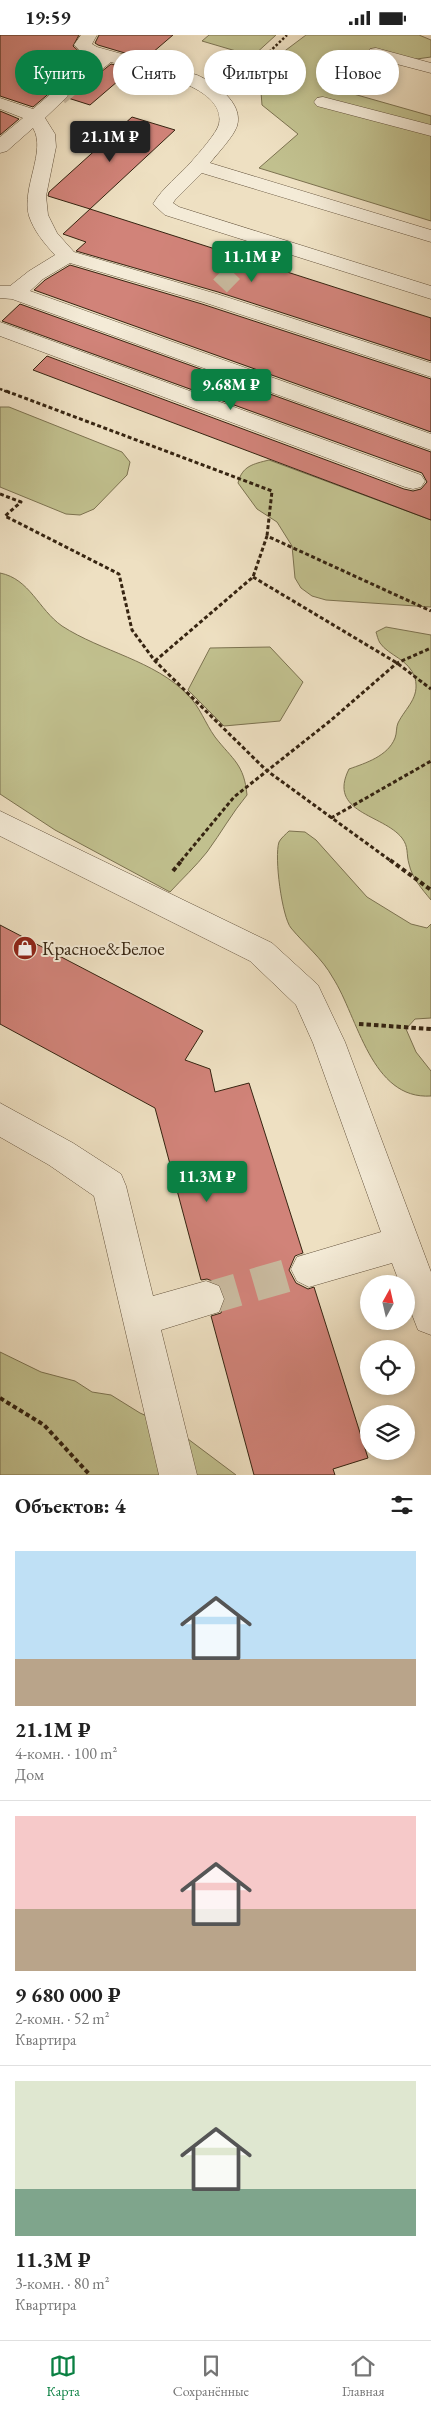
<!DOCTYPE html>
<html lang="ru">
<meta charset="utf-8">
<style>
:root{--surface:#fff;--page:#f6f6f6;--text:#222;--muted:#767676;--line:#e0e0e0;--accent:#0b8043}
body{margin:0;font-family:"EB Garamond",serif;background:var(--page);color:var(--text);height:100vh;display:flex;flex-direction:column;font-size:19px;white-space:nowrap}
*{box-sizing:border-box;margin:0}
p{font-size:16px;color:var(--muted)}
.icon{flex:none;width:28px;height:28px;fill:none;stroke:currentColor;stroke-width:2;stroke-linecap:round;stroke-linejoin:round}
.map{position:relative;height:1440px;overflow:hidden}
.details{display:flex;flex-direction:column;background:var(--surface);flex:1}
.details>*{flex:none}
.top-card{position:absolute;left:15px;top:15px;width:401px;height:45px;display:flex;gap:10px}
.needle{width:32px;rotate:8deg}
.tools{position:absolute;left:360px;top:1240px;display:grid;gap:10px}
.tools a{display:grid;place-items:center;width:55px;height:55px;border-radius:50%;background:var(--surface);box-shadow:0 2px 8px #0003;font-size:25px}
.price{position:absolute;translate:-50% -42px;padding:0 11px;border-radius:5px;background:var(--accent);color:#fff;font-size:16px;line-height:32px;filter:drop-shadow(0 1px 2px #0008)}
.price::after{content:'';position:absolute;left:50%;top:30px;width:15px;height:11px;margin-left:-8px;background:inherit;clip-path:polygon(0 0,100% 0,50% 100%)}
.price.current{background:#222;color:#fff}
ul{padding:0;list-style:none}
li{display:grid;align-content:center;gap:10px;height:265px;padding:0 15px}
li+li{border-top:1px solid var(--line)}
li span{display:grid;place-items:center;height:155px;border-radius:0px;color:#555}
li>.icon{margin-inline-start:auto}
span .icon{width:90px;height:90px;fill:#fffc;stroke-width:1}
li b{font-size:21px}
h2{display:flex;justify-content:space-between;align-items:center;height:60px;padding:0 15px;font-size:21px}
.chip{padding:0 18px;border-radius:22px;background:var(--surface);box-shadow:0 2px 8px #0003;font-size:18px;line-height:45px}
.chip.current{background:var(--accent);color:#fff}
.status{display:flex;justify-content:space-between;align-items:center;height:35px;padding:0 25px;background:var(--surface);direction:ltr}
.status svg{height:14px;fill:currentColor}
.tab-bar{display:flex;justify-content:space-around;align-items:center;height:70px;border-top:1px solid var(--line);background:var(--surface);font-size:14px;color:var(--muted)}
.tab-bar a{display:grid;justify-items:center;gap:2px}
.tab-bar .current{color:var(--accent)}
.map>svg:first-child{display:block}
</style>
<div class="status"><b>19:59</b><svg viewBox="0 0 49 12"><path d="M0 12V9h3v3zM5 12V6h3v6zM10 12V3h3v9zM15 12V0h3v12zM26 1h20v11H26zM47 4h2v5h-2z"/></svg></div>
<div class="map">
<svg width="431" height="1440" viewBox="0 0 431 1440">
<rect width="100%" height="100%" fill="#eee0c2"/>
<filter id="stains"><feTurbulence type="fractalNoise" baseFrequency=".004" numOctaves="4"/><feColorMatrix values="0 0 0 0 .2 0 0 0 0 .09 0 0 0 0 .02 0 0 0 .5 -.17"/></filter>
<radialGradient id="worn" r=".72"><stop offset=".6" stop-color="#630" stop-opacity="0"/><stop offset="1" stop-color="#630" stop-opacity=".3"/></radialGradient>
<path fill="#c1c08e" stroke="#7c7250" d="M209,0H276L253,21L202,6Z
M306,0H419L431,5V22L388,28L362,36L343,56L431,81V186L259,133L298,99L262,70L260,44L278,21Z
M0,372H9L122,417L130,427L127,440L94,474L80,480L66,479L0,452Z
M269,425L431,485V572L326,565L312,561L301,553L295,543L292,511L277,487L257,474L238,448C242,431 253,429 269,425Z
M0,538C30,544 38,574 62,591C102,617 154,625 188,660C200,672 205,688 215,702C233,725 244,729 247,760C232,778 221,798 207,817C196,831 182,844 170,857L55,795L0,759Z
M386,592L431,600V865C422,854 412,843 409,829C406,819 409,812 402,803C383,779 327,778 349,734C366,728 388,721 395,703C397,698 396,692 398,688C406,672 420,663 415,643C409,624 389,621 380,608C378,605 377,600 376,597Z
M270,612L303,647L280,686L224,691L188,655L210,613Z
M289,796L305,797L316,805L367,862L411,889L427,893L431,889V983L415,984L406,994L416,1017L431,1036V1061C371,1065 358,982 333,943C322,923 305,910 291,893C282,882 274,822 279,807C281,803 286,799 289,796Z
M0,1317L41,1337L75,1346L92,1357L111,1360L140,1378L172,1392L236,1440H0Z"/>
<path fill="#d18379" stroke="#362411" d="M0,0H79L73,11L84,21L91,24L74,39L78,46L91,45L111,29L132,34L90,70L68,63L70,61L66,56L59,54L52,56L33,72L0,61Z
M99,0H173L145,24L98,10L95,8Z
M0,76L19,84L0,100Z
M132,82L175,95L90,174L48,161L49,157Z
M90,174L431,283V326L218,257L76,216L86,207L63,199Z
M70,230L202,269L431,344V397L34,255L45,245Z
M20,269L431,417V485L33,335L47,321L404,454L413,456L421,454L427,447L422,438L2,286Z
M0,890L203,996L185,1025L210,1034L215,1057L249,1048L303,1218L295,1221L289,1235L296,1248L308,1254L314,1252L368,1423L333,1434L335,1440H254L211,1281L221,1278L226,1263L220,1249L207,1244L201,1245L155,1073L0,989Z"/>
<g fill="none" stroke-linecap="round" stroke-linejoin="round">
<path stroke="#c9ba9f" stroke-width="19" stroke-dasharray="19 9" stroke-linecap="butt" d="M59,61L84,40
M220,251L246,224"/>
<path stroke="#c9ba9f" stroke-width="33" stroke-dasharray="33 17" stroke-linecap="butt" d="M206,1264L309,1234"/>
<g stroke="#64533d" stroke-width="1">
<path id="minor" d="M81,0H97L92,9L97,12L197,40C215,48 244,68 237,91C234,101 217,119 210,128L431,195V207L202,138L175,165L173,168L179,172L431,251V264L165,180L153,169C163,152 179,141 192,126C198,119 217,98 219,89C227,49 139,35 111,27L90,44H78L75,40L95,23L85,20L74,10Z
M376,13L431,28V38L370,22L367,18L370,14Z
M59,56L65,57L68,61L45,83L55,99L56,112L46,161L48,180L57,198L74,217L217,259L431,328V342L203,267L70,228L43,244L30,256L431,399V415L12,264L0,263V251H10L29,236L55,220C44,208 34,196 29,181C21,153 47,116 33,93L7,116L0,118V102L23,83L0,74V63L33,74L53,57Z
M323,62L431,90V101L317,71L314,67L317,63Z
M0,287L421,440L425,446L421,452L413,454L405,452L0,301Z
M0,776L272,908L318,950L345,1007L431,1237V1300L418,1295L406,1264V1249H400L392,1228L309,1252L297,1246L291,1234L297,1222L381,1197L313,1008L296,970L250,926L0,801Z
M0,1068L73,1108L121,1139L126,1151L153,1261L206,1246L219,1251L224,1264L219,1277L161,1295L197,1440H159L94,1161L49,1130L0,1102Z"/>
</g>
<path stroke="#362411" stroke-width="2.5" stroke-dasharray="2.5 2" stroke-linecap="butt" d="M240,45L287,0
M0,354L10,358"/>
<path stroke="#362411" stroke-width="3" stroke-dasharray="4 2.5" stroke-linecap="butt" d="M6,356L272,456L267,501
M0,459L21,467L5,481L119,539L132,595L155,626L266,735L391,826
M253,542L397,628L431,654
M155,626L253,542L267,501L431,576
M331,783L431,726
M181,826L234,762L330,686L397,628L431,613"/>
<path stroke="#362411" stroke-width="4" stroke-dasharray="4.5 3" stroke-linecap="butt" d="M390,825L431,855
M173,836L182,825
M359,989L431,994
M0,1363L44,1390L90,1440"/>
<use href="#minor" fill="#f4ebd7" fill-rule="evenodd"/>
</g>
<defs>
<g id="shop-disc" transform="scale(1.25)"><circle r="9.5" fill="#8f2418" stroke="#f4ebd7"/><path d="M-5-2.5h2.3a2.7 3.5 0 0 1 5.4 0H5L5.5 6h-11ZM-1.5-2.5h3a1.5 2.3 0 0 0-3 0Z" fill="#fff"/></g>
</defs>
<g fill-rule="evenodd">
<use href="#shop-disc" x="25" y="913"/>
</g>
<g text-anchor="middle" stroke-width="4" stroke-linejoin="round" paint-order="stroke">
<g font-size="19" fill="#362411" stroke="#f4ebd7" text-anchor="start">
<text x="42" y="920">Красное&amp;Белое</text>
</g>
</g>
<rect width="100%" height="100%" filter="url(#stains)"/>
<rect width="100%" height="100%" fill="url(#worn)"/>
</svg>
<div class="tools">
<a><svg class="needle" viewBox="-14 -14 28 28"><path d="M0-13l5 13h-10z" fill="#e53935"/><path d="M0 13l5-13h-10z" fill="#767676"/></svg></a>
<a><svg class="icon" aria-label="locate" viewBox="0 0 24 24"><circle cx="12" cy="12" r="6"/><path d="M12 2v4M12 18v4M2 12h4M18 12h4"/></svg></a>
<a><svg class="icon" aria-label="layers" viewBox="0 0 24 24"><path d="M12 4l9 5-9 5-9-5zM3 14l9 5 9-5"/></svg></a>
</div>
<b class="price current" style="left:110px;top:128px">21.1M ₽</b>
<b class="price" style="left:252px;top:248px">11.1M ₽</b>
<b class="price" style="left:231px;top:376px">9.68M ₽</b>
<b class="price" style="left:207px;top:1168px">11.3M ₽</b>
<div class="top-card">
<a class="chip current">Купить</a>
<a class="chip">Снять</a>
<a class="chip">Фильтры</a>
<a class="chip">Новое</a>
</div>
</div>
<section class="details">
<h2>Объектов: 4<svg class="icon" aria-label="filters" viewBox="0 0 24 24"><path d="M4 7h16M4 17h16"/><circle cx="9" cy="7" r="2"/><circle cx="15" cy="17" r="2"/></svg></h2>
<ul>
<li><span style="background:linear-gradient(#bfe0f5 70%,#b9a48a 0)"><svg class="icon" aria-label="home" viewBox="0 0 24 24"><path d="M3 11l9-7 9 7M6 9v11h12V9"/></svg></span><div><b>21.1M ₽</b><p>4-комн. · 100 m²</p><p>Дом</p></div></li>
<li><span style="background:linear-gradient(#f6c9c9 60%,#b9a48a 0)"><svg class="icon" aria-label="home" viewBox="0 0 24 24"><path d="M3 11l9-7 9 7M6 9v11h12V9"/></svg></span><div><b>9 680 000 ₽</b><p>2-комн. · 52 m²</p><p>Квартира</p></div></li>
<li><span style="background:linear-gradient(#dfe7d0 70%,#7fa58c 0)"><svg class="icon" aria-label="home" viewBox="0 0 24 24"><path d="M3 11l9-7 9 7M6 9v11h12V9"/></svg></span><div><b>11.3M ₽</b><p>3-комн. · 80 m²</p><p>Квартира</p></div></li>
</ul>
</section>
<nav class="tab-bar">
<a class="current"><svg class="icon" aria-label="map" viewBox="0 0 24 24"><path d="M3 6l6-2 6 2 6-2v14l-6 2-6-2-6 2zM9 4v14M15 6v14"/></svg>Карта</a>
<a><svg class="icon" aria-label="saved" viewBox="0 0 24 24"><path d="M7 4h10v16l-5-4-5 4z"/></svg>Сохранённые</a>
<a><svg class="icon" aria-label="home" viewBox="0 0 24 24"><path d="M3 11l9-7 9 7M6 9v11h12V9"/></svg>Главная</a>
</nav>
